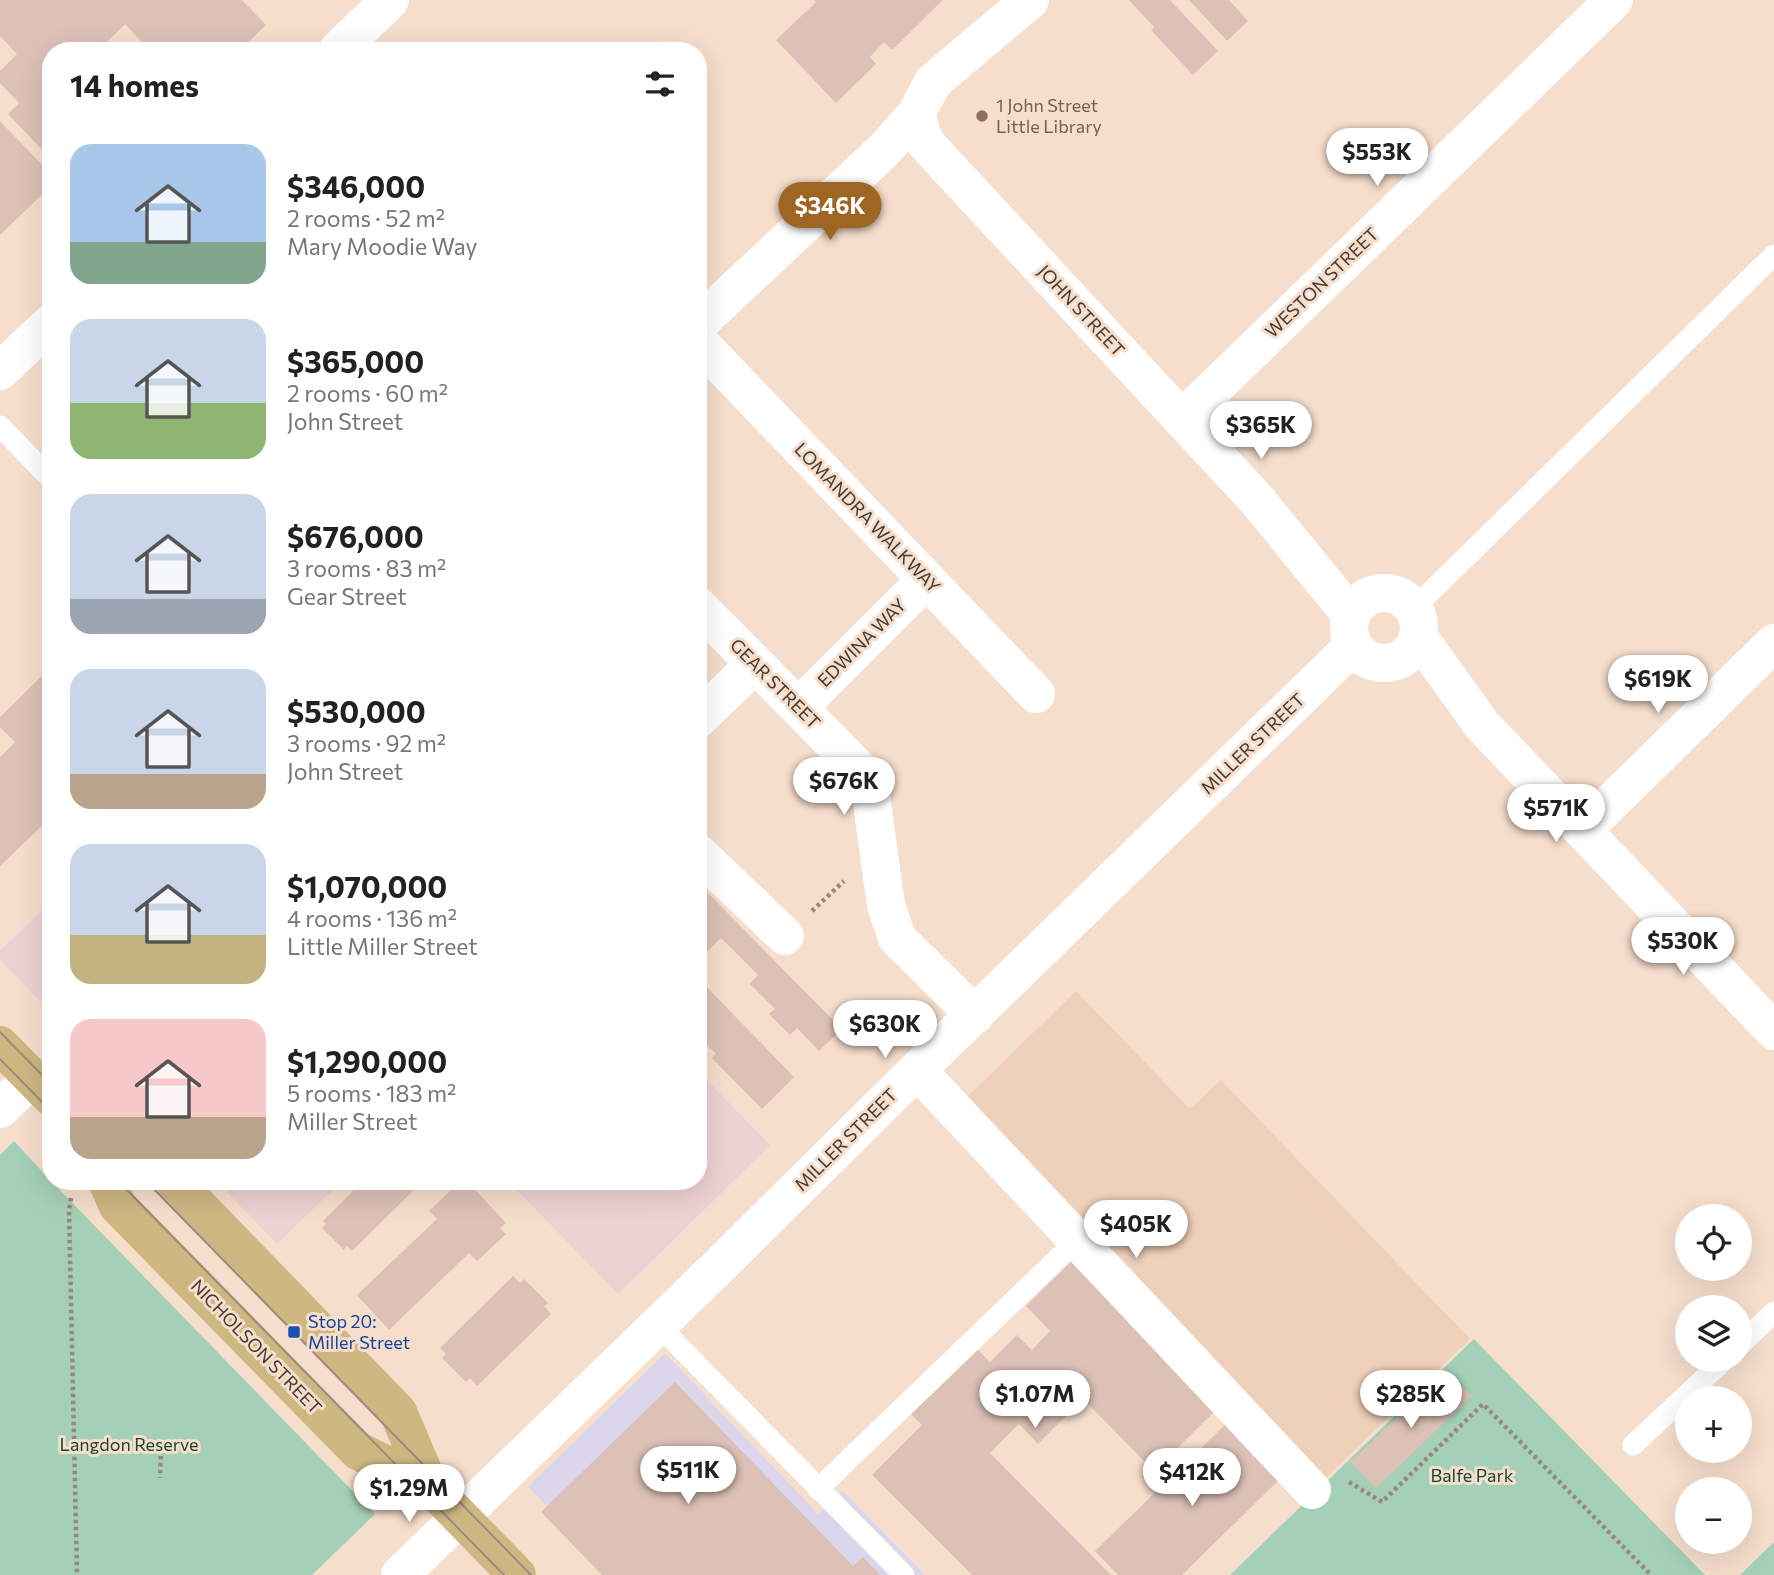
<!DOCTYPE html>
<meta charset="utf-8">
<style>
:root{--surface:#fff;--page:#f6f6f6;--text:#222;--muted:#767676;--accent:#9e6622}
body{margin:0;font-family:Commissioner,sans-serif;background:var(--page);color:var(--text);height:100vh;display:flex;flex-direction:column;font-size:26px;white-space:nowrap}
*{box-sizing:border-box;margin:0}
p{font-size:23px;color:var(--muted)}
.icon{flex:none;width:38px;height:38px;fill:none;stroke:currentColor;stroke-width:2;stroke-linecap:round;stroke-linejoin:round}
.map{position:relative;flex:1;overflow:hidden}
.panel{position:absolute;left:42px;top:42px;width:665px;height:1148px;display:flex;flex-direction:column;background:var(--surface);border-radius:28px;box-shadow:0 7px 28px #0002}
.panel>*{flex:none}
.controls{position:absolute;left:1675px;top:1204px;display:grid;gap:14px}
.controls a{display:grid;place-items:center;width:77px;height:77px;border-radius:50%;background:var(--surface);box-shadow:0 7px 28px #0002;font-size:35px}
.price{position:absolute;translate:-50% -60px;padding:0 16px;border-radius:24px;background:#fff;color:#222;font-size:23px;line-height:46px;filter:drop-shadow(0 2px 4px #0008)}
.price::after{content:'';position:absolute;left:50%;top:42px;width:21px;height:16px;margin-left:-10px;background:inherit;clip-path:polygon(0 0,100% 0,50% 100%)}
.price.current{background:var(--accent);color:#fff}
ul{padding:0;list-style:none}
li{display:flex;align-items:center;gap:21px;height:175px;padding:0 28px}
li span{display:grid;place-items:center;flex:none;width:196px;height:140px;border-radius:21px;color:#555}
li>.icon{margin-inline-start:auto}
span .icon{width:84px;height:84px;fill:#fffc;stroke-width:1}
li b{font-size:30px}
h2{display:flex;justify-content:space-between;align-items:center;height:84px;padding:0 28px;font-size:30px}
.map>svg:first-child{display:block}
</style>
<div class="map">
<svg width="1774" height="1575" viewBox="0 0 1774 1575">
<rect width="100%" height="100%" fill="#f6decc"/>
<path fill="#dbd6eb" d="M665,1353L818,1514L843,1491L925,1575H615L528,1487Z"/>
<path fill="#efd0ba" d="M1076,991L1190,1109L1221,1080L1470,1339L1324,1479L961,1103Z"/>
<path fill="#edd2d2" d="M51,902V1012L0,960V951Z
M698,1071L770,1145L618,1294L508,1181H698Z
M216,1181H342L277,1244Z"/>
<path fill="#a3d0b6" d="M14,1141L51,1181L375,1514L312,1575H0V1155Z
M1474,1339L1705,1575H1230Z
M1774,1542V1575H1740Z"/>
<path fill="#ddc1b6" d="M0,0H242L266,25L239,51H150L125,24L98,51H51V159L8,114L19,103L0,83V71L17,54L0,36Z
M814,0H943L892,50L884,42L870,57L876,64L836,103L776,40L816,2Z
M1129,0H1170L1218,51L1193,75L1151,30L1154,27Z
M1189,0H1229L1248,21L1227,41Z
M0,121L51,174V186L0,235Z
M46,672L51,677V817L0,866V757L15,742L0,727V717Z
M698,883L842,1029L819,1051L797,1028L790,1035L769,1014L775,1009L750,984L758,975L721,938L705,954L698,947Z
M698,978L794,1077L762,1109L712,1058L716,1054L698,1036Z
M363,1181H423L352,1251L347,1246L344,1250L322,1228L326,1224L323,1221Z
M469,1183L506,1223L500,1228L506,1234L477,1261L469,1253L389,1330L357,1295L437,1219L429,1211L457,1184L463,1190Z
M1071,1262L1217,1409L1154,1471L1083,1399L1038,1444L1019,1424L990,1453L1111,1575H972L872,1475L922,1425L908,1411L974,1346L990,1362L1017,1335L1032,1350L1050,1331L1026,1306Z
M513,1276L520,1283L524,1279L548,1303L544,1306L551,1314L477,1386L470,1378L466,1382L442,1358L446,1354L440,1348Z
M1447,1371L1472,1396L1376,1488L1350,1462Z
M675,1382L853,1566L863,1557L880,1575H602L541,1512Z
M1230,1420L1284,1475L1182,1575H1118L1095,1551Z"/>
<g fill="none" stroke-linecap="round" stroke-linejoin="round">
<path stroke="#98877b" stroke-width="4.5" stroke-dasharray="3.5 3.5" stroke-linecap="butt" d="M812,911L844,881
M71,1198L69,1210L77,1575
M74,1448L161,1445L160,1478
M1349,1482L1382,1502L1483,1404L1651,1575"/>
<path stroke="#fff" stroke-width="21" d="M0,426L51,479
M1413,609L1774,255
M657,1324L904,1575
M1740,1345L1774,1312
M1633,1445L1724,1360
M818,1489L1077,1240"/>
<path stroke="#fff" stroke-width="38" d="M337,51L390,0
M916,114L924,141L931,149L1257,500L1351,615
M698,324L884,150L916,114L933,82L1030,0
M698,341L1036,694
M0,371L51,323
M1182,419L1614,0
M1349 628a35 35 0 1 1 70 0a35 35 0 1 1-70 0Z
M698,606L857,767L870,789L886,905L897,938L975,1015
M1418,636L1482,725L1774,1031
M799,707L926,580
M698,719L755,664
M1583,830L1774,643
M698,853L785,936
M917,1070L1312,1490
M0,1109L32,1078
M400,1575L718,1267L917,1070L1353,646"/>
<path stroke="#cfb782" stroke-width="38" d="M0,1045L51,1097
M107,1181L118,1206L358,1451L429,1485L517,1575
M174,1181L398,1412L429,1485"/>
<path stroke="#9c8b7e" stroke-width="2" d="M0,1032L51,1084
M0,1059L51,1111
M118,1181L504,1575
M146,1181L531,1575"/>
</g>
<circle fill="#8d6e63" stroke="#f6decc" stroke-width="2.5" cx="982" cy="116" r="7"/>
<rect fill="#1a4fb4" stroke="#f6decc" stroke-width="2.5" x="287" y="1325" width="14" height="14" rx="3.5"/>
<g text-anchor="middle" stroke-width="6" stroke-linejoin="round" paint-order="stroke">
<g font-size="18" fill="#785e54" stroke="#f6decc" text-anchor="start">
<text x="996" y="112">1 John Street<tspan x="996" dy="21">Little Library</tspan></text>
</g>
<g font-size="18" fill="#443a33" stroke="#f6decc">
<text transform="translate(1322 283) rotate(-44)" y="6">WESTON STREET</text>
<text transform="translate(1081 311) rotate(47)" y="6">JOHN STREET</text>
<text transform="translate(867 518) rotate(46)" y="6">LOMANDRA WALKWAY</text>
<text transform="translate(862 643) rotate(-45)" y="6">EDWINA WAY</text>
<text transform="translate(775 684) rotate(45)" y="6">GEAR STREET</text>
<text transform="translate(1253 744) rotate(-44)" y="6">MILLER STREET</text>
<text transform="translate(846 1140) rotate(-45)" y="6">MILLER STREET</text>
<text transform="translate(256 1347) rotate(46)" y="6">NICHOLSON STREET</text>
</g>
<g font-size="18" fill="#164399" stroke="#f6decc" text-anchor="start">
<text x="308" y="1328">Stop 20:<tspan x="308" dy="21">Miller Street</tspan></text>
</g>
<g font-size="18" fill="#194731" stroke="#f6decc">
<text x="129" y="1451">Langdon Reserve</text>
<text x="1472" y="1482">Balfe Park</text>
</g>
</g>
</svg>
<div class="controls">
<a><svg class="icon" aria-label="locate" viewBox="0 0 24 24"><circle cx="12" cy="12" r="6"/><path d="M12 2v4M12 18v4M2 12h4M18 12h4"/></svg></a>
<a><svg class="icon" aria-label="layers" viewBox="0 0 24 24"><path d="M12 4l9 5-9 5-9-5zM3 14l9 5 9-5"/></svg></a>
<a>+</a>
<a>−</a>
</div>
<b class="price" style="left:1377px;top:188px">$553K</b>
<b class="price current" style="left:830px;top:242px">$346K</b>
<b class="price" style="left:1261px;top:461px">$365K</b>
<b class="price" style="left:1658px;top:715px">$619K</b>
<b class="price" style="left:844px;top:817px">$676K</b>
<b class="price" style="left:1556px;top:844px">$571K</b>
<b class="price" style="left:1683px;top:977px">$530K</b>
<b class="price" style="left:885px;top:1060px">$630K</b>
<b class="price" style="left:1136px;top:1260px">$405K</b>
<b class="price" style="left:1035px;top:1430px">$1.07M</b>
<b class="price" style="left:1411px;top:1430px">$285K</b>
<b class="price" style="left:688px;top:1506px">$511K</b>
<b class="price" style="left:1192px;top:1508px">$412K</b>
<b class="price" style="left:409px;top:1524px">$1.29M</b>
<section class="panel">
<h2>14 homes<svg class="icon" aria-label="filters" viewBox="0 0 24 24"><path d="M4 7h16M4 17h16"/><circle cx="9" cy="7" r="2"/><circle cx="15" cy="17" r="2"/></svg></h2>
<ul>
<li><span style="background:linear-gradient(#a9c7e8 70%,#7fa58c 0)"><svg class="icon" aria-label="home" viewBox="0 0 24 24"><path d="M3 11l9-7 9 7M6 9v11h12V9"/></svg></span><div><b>$346,000</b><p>2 rooms · 52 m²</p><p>Mary Moodie Way</p></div></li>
<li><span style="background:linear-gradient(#c9d6e8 60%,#8fb573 0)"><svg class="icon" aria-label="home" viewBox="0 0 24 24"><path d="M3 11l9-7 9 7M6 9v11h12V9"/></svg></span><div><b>$365,000</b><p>2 rooms · 60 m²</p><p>John Street</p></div></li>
<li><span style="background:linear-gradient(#c9d6e8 75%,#9aa5b1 0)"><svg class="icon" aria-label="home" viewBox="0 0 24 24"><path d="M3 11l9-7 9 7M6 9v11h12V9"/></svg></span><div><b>$676,000</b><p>3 rooms · 83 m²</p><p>Gear Street</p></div></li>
<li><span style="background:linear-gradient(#c9d6e8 75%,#b9a48a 0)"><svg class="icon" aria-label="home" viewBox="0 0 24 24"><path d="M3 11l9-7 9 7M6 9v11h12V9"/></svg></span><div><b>$530,000</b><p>3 rooms · 92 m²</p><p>John Street</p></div></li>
<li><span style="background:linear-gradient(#c9d6e8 65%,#c2b280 0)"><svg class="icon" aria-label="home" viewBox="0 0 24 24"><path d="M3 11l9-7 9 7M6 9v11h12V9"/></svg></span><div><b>$1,070,000</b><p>4 rooms · 136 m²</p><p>Little Miller Street</p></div></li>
<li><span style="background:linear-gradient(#f6c9c9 70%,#b9a48a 0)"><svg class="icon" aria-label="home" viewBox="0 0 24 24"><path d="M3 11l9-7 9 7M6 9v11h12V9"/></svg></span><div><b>$1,290,000</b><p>5 rooms · 183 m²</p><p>Miller Street</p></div></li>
</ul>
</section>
</div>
